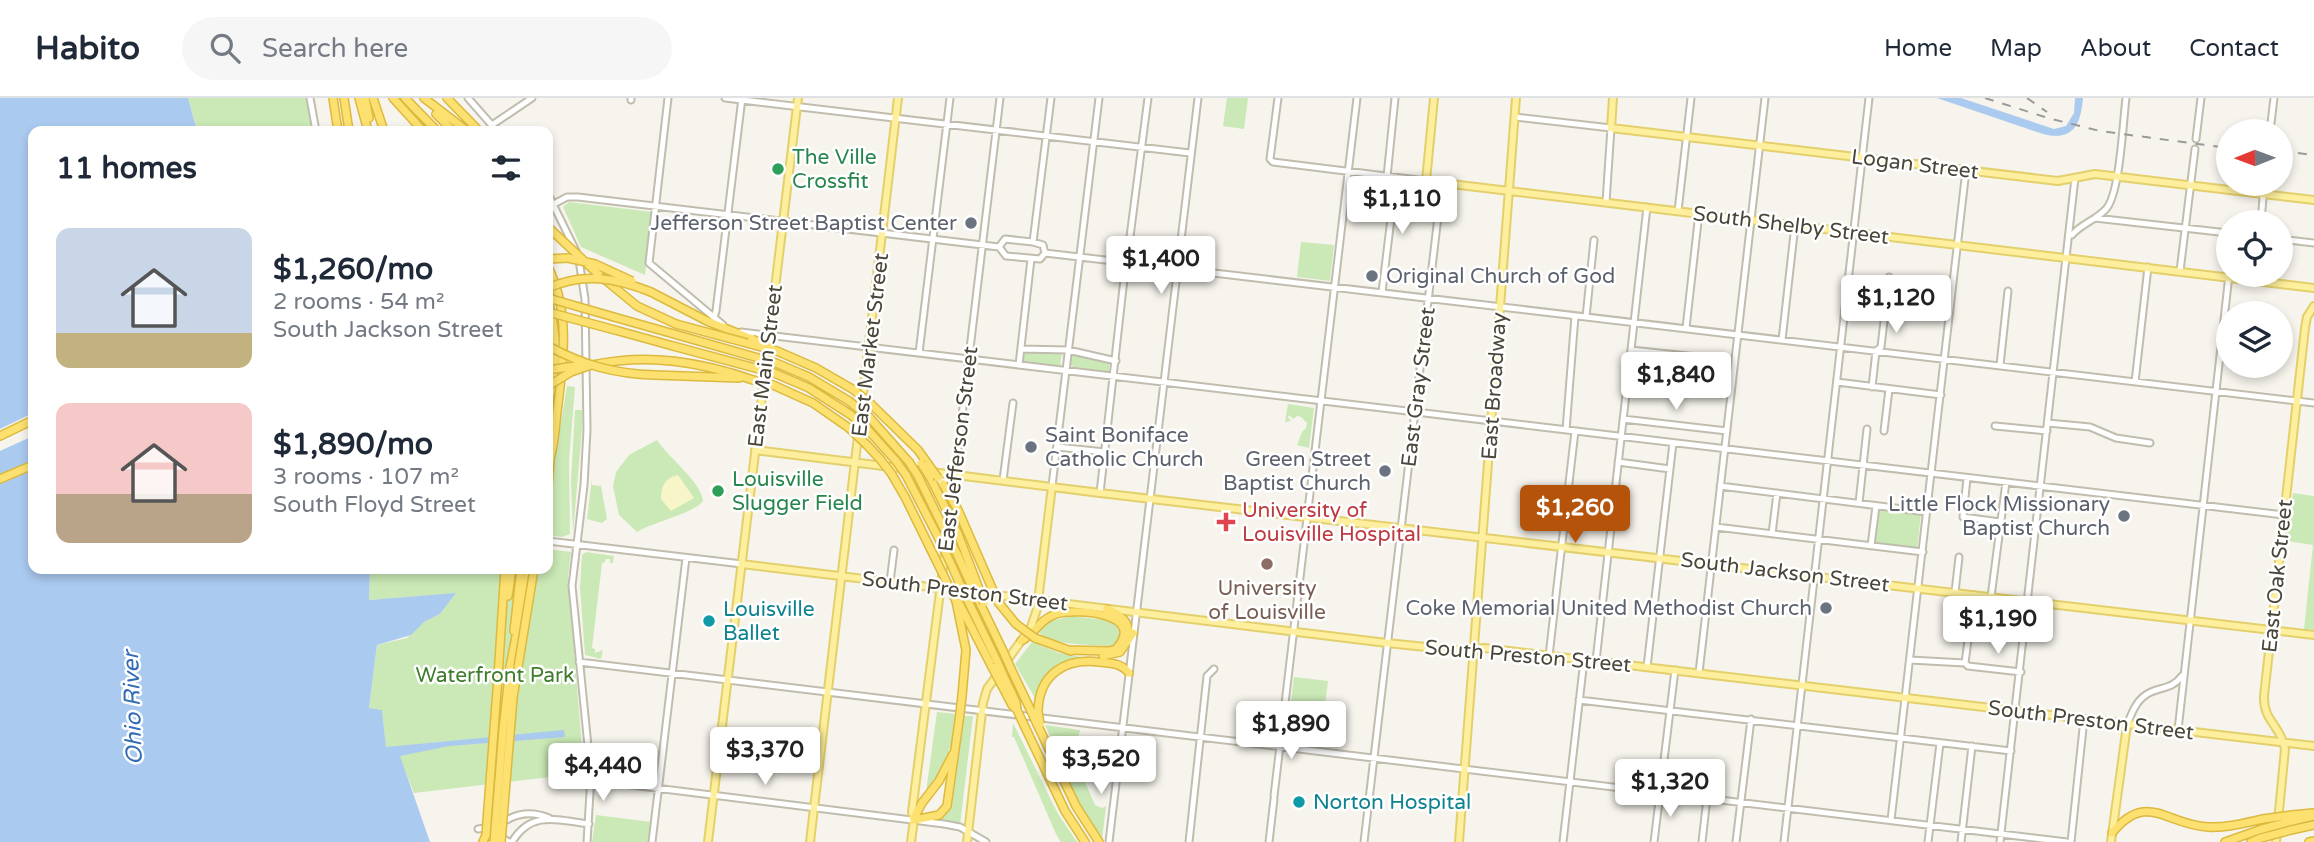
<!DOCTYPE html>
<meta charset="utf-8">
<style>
:root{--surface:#fff;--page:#f6f6f7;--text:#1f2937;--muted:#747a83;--line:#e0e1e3;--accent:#b45309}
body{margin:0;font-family:"Varela Round",sans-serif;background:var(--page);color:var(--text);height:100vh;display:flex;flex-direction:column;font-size:26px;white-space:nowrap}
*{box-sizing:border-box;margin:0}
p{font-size:23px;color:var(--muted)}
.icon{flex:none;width:38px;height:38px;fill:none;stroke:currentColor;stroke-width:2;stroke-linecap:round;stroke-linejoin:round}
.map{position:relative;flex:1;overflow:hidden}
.panel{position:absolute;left:28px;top:28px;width:525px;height:448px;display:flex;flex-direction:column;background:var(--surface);border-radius:14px;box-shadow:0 4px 10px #0003}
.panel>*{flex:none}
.needle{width:46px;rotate:269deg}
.buttons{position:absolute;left:2216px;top:21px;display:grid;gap:14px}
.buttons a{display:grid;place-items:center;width:77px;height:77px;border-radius:50%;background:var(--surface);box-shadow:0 4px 10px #0003;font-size:35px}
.price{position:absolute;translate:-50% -60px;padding:0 16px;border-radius:7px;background:#fff;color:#222;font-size:23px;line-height:46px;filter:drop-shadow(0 2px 4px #0008)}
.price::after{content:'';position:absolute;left:50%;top:42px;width:21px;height:16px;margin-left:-10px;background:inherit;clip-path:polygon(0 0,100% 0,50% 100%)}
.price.on{background:var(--accent);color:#fff}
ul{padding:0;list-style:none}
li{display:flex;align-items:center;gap:21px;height:175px;padding:0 28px}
li span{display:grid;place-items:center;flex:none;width:196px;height:140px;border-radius:14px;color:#555}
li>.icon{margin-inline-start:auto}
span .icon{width:84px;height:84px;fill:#fffc;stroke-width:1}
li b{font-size:30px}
h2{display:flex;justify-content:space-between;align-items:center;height:84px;padding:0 28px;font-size:30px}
header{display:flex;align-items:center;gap:42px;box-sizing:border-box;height:98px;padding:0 35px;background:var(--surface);border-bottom:2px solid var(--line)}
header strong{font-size:33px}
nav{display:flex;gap:38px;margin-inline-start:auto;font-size:24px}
.search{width:490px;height:63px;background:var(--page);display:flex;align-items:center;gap:18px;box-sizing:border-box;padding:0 24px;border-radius:38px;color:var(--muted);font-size:26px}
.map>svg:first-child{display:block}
</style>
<header>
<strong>Habito</strong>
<div class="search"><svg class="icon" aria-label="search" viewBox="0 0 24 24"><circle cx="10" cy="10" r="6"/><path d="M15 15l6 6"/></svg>Search here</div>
<nav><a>Home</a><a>Map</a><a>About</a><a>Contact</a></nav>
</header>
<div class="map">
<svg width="2314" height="744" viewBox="0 0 2314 744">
<rect width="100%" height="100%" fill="#f6f4ec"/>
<path fill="#cae9b6" d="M188,0H310L315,33H197Z
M1227,0H1248L1244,31L1223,28Z
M569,104L652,114L645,177L581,149L563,109Z
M1301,144L1334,147L1330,183L1297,179Z
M1025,254H1062L1060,269L1025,265L1022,262Z
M1072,256L1109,264V273L1106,275L1073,271L1072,267L1070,269Z
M567,288L575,289L569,362L570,436L562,439L548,437V402Z
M1288,306L1314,310L1309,350L1297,347L1302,334L1306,330L1307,325L1301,319L1297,318L1293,321L1289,317L1288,319L1291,323L1285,324Z
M575,312H582V330L573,435L571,383Z
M657,342C668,359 702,385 703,403C695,415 653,424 637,434L619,417L613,388L616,374L629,357Z
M592,381V387L601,388L607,421L602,425L587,421Z
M2293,395L2314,398V532L2304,531L2313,447L2287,443Z
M1877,410L1921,415L1917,452L1873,447Z
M548,451L571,454L568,478L570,503L584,675L414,695L399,658L448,643L386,650L382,612L369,611L377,547L407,540L424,524L440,516L455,496L369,502L370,471H548Z
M586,454L614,458L613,465H610V461H606L605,464L602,465L592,550L595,551V555L603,552L601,561L585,557L580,489L582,457Z
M1072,518L1112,523L1119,532V541L1113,547L1108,548C1087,546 1047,548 1036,531L1051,523Z
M1032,544L1059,555L1087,560C1056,560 1049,579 1035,600L1015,566Z
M1294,579L1328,583L1323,623L1289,619Z
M937,614L956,616C952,649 947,668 926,694Z
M964,618H973L960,727L931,721L943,718L952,707Z
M1013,625L1058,716L1077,744H1061L1056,736L1014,639H1012Z
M1045,627L1080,632L1074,659L1095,707L1102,710L1106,708L1102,742L1079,704Z
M596,717L651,724L648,744H592Z"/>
<path fill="#f8f5c9" d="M678,377L694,400L671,413L661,401C661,388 665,380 678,377Z"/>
<path fill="#aacaf0" d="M0,0H188L197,33H33V471H370L369,502L456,495L440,516L424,524L411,537L377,547L369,610L382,612L386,649L564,632L565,639L449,648L400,658L430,744H0Z
M1937,0H1961L2054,31L2066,28L2074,15L2075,0H2083C2081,25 2074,44 2043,36Z"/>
<path fill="#f6f4ec" d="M33,315V338L0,353V331Z"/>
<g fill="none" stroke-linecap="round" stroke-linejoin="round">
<g stroke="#c1bdae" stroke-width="9">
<path id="minor" d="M310,0L316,33
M468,0L497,33
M668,0L649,165L723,227
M725,0L1190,55
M1278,0L1270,61L1273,64L1426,83
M631,2V0
M1515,19L1611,30L1606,104
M492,27L532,0
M2270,33L2274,0
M2196,41L2201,0
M1387,79L1395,0
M548,96L576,153
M554,106L567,99H578L999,149L1006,158L1040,161L1045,155L1043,147L1033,144L1005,141L999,149
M1678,113L1691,0
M2095,120L2228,135
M2258,124L2262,112L2264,86
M2072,137C2081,126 2096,122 2106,111C2120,96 2123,23 2126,0
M2280,141L2314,145
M1033,144L1051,0
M1128,154L1148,0
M1045,155L1114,163
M579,162L585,201L587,332L584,387L572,488L591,678L587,744
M1114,163L1122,154L1157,158L1163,169
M1114,163L1121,171C1135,173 1153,180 1163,169
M1163,169L2314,305
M2180,173L2195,51
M1382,194L1396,80
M714,219L716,213L742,0
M1586,219L1594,142
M1686,230L1699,115
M741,234L2284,417
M1782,242L1795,127
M1021,251L1068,252L1116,263
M1631,252L1706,260L1709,264L1707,283
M919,255L950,0
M1019,267L1031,161
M2000,267L2008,193
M1629,274L1732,287
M1837,284L1941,297
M2135,284L2148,169
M1872,289L1876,253L1881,249L1889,179
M1623,321L1727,333
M2048,325L2090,329L2116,340L2150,345
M1995,328L2047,333
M1566,332L1575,218
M1884,333L1889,291
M1057,349L1105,354
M1618,364L1670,371
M955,376L1000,0
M1967,380L1963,419L2000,424
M1003,382L1013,305
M1052,388L1099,0
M1720,388L1927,414
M1100,395L1125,172
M1859,405L1867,331
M1716,429L1923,454
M1772,436L1777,395
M548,443L742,466
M1871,448L1876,408
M890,484L894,452
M1955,494L1959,459
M1991,499L2006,384
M1549,558L1575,333
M1910,562L1965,565L1968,568L2021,574
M1596,563L1647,109
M579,564L2067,744
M1965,565L1974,497
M1647,569L1673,345
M1699,575L1765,0
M1579,602L2011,653
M2127,627C2132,614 2137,600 2151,594C2163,589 2173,590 2182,578
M2178,632L2229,177
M591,682L944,726L960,729L986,744
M1274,698L1357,0
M1891,722L1966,72
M502,725C516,715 532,713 549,720
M478,731L485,730L509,744
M512,744C531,712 558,722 589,726
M652,744L686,460
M1109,744L1198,0
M1189,744L1207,578L1214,571
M1269,744L1274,701
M1364,744L1442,85
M1563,744L1584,562
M1654,744L1675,572
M1702,744L1707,700
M1736,744L1751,621
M1784,744L1869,0
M1928,744L1940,645
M1961,744L1972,648
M2000,744L2075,80
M2071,744L2084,621"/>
</g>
<g stroke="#e3d06c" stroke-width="10">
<path id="major" d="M1434,0L1426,83L2314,190
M1613,0L1611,30L2058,83L2095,76L2314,102
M755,352L1100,395L2314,537
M742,466L1387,545L1465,553L1484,550L2314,648
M1006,564L1031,529L1037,511L1052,388
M708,744L798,0
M810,744L898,0
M911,744L914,722L912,714L955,376
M967,744L983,605L987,591L998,576
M1459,744L1516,0
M2111,744L2127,627
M2276,744L2285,651C2280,626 2263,623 2264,598L2305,230L2307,219L2314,208"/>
</g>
<g stroke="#dcb93f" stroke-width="10">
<path id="highway" d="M333,0L338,33
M344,0L349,33
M359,0L368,33
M365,0L369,20
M373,0L384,33
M393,0L423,33
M405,0L437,33
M424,0L467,33
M447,0L479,33
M436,16L453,33
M548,161L568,160
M548,169C571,214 563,266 557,314C555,331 554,351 548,368
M603,180L637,208L676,226
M651,194L707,223L752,241
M548,203C558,237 558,269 548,304
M614,219L674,236
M615,232L673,248
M777,253L816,270L854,292
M776,265L809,279L849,303
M593,267C648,255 701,264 753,282
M774,275L809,290L851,317
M655,277L739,280
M773,287L813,305L849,330
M872,307L918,352L928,366
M870,320L909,364
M869,333L896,363
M0,338L33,322
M867,347L880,361
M891,375L905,399L934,458
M906,377L938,439
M918,378L938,419
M930,379L941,401
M0,381L33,367
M548,389L550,363
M958,436L973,475
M957,456L967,478
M952,468L959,484
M508,498L512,471
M978,501L1003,553
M956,503L966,552L962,598
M956,503L959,505L992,569
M998,504L1016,526
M969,505L997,563
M1107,511C1121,517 1131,524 1128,540
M514,533L521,471
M1035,540L1071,553
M1021,543C1035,537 1038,522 1056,516C1077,510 1148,515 1116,551L1109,553L1068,552
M1103,558L1120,554L1133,535
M510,569L529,471
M1011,571L1031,613
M498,579L505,471
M1005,581L1016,604L1017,612
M1001,586L1012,607L1017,612
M1038,613C1039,576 1065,560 1099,564C1111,565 1121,565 1129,575
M1037,626L1076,708L1099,744
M1024,627L1065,713L1085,744
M2292,717L2313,715
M914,720L922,705L939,683L953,656
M914,722L939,717L947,708L959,623
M2292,723L2314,718
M2291,732L2314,727
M2112,735C2147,692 2166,727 2208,729C2227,730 2245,725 2263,721
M483,744L486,737
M2225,744L2262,731
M2251,744L2261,740
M2309,744L2314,743"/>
</g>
<use href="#minor" stroke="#fff" stroke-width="5"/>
<use href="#major" stroke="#fdef9d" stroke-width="6"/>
<use href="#highway" stroke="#fce170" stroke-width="7"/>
<path stroke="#9a9a9a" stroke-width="2" stroke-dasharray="9 9" stroke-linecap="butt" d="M1985,0L2048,20L2100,33L2228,50
M2027,0L2047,14
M2280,53L2314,57"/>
<g stroke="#dcb93f" stroke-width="10" stroke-linecap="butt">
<path id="highway-bridge" d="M548,129L598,176
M568,160L595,166L632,183
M548,190C584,174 616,180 651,194
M548,200L614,219
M548,214L615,232
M676,226L777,253
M674,236L776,265
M752,241L767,248
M548,248C583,267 615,276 655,277
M673,248L774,275
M548,272L582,267
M753,282L773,287
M548,288L571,274L591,267
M854,292L872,307
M849,303L870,320
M851,317L869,333
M849,330L867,347
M880,361L891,375
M896,363L906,377
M909,364L918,378
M921,365L930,379
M928,366L938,380
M943,386L958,412L998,504
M941,401L958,436
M938,419L957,456
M938,439L952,468
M934,458L956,503
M973,475L984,505
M967,478L978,501
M959,484L969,505
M1016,526L1035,540
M1003,553L1011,571
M997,563L1005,581
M992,569L1001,586
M1017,612L1024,627
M1031,613L1037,626
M1038,613L1040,626
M959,623L962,598
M2263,721L2292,717
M2262,731L2292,723
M486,737L498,579
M2261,740L2291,732
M494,744L503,632L510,569
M501,744L513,600L534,471"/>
</g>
<use href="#highway-bridge" stroke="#fce170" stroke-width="7"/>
</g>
<g fill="#2e9e5b" stroke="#fff" stroke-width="2.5">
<circle cx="778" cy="71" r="7"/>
<circle cx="718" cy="393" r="7"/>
</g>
<g fill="#6b7280" stroke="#fff" stroke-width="2.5">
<circle cx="971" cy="125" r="7"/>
<circle cx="1372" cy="178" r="7"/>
<circle cx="1031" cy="349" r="7"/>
<circle cx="1385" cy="373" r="7"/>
<circle cx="2124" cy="418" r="7"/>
<circle cx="1826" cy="510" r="7"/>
</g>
<path fill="#e0444e" stroke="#fff" stroke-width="2.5" d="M1222.5 413.5h7v7h7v7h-7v7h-7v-7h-7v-7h7z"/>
<circle fill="#8d6e63" stroke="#fff" stroke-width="2.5" cx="1267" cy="466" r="7"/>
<g fill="#0f9aa8" stroke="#fff" stroke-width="2.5">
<circle cx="709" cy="523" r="7"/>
<circle cx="1299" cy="704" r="7"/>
</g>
<g text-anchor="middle" stroke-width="5" stroke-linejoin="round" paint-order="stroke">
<g font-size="21" fill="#27864d" stroke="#fff" text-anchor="start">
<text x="792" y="66">The Ville<tspan x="792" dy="24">Crossfit</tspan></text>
<text x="732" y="388">Louisville<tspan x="732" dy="24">Slugger Field</tspan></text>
</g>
<g font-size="21" fill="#4a4639" stroke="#fff">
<text transform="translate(1915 66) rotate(7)" y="7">Logan Street</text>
<text transform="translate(1791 127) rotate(7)" y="7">South Shelby Street</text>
<text transform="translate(870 247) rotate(-83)" y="7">East Market Street</text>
<text transform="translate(765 268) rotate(-83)" y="7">East Main Street</text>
<text transform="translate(1494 288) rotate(-86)" y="7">East Broadway</text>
<text transform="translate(1418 289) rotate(-83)" y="7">East Gray Street</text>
<text transform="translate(958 351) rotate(-83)" y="7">East Jefferson Street</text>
<text transform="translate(1785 474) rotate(7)" y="7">South Jackson Street</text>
<text transform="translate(2277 478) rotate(-84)" y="7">East Oak Street</text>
<text transform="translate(965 493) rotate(7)" y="7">South Preston Street</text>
<text transform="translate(1528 558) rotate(5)" y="7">South Preston Street</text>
<text transform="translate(2091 622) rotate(7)" y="7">South Preston Street</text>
</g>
<g font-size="21" fill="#5b616d" stroke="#fff" text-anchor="end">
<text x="957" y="132">Jefferson Street Baptist Center</text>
<text x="1386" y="185" text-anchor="start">Original Church of God</text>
<text x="1045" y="344" text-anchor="start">Saint Boniface<tspan x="1045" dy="24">Catholic Church</tspan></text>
<text x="1371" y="368">Green Street<tspan x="1371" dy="24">Baptist Church</tspan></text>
<text x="2110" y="413">Little Flock Missionary<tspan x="2110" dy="24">Baptist Church</tspan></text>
<text x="1812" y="517">Coke Memorial United Methodist Church</text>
</g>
<g font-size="21" fill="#be3a42" stroke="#fff" text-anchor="start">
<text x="1242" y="419">University of<tspan x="1242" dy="24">Louisville Hospital</tspan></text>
</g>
<g font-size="21" fill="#785e54" stroke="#fff">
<text x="1267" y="497">University<tspan x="1267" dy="24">of Louisville</tspan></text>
</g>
<g font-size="21" fill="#0d838f" stroke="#fff" text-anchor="start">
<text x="723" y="518">Louisville<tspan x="723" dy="24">Ballet</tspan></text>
<text x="1313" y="711">Norton Hospital</text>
</g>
<g font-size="21" fill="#3f7d2c" stroke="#fff">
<text x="495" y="584">Waterfront Park</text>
</g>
<g font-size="23" font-style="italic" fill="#326cb6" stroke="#fff">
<text transform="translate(132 610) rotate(-92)" y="8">Ohio River</text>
</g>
</g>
</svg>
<div class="buttons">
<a><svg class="needle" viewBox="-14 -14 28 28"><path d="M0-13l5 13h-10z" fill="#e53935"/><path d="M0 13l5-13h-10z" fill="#747a83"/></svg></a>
<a><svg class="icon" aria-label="locate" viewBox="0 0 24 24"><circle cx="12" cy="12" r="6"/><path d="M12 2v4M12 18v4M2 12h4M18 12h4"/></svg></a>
<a><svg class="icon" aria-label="layers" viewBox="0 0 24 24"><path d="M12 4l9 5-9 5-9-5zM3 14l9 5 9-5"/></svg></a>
</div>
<b class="price" style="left:1402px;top:138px">$1,110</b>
<b class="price" style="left:1161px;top:198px">$1,400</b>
<b class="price" style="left:1896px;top:237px">$1,120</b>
<b class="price" style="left:1676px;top:314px">$1,840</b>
<b class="price on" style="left:1575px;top:447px">$1,260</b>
<b class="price" style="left:1998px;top:558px">$1,190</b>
<b class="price" style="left:1291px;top:663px">$1,890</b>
<b class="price" style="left:765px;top:689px">$3,370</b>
<b class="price" style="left:1101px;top:698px">$3,520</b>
<b class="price" style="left:603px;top:705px">$4,440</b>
<b class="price" style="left:1670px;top:721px">$1,320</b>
<section class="panel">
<h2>11 homes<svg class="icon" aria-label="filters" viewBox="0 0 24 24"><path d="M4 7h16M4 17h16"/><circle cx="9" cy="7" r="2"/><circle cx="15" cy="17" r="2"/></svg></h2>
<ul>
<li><span style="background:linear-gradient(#c9d6e8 75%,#c2b280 0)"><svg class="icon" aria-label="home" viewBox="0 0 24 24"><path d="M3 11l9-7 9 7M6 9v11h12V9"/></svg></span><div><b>$1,260/mo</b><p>2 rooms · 54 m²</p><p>South Jackson Street</p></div></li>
<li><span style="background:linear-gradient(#f6c9c9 65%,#b9a48a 0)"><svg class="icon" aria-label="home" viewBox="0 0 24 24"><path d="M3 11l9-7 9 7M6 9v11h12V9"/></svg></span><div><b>$1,890/mo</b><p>3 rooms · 107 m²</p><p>South Floyd Street</p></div></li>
</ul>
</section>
</div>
